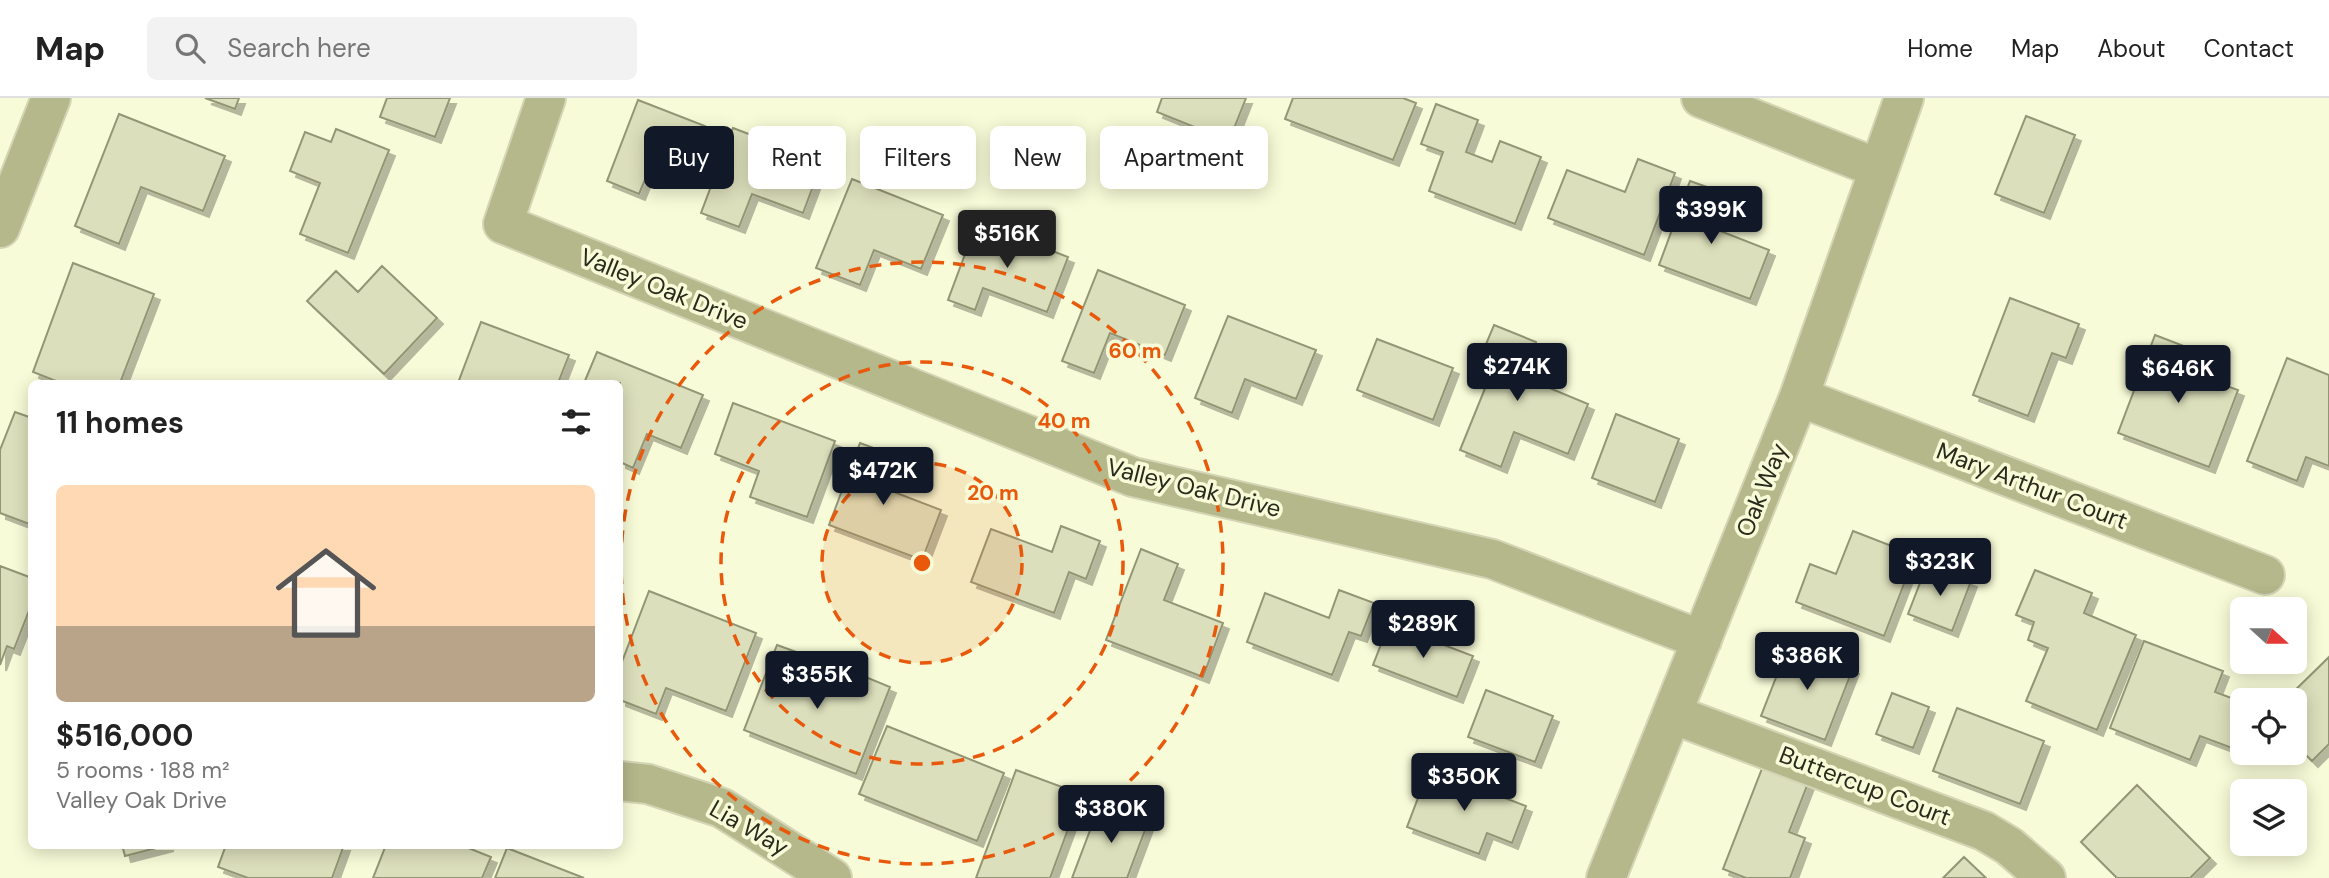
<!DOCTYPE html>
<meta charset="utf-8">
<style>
:root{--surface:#fff;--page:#f2f2f2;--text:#222;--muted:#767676;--line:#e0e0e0;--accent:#111827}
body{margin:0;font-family:"DM Sans",sans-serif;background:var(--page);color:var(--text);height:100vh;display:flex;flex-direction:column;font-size:26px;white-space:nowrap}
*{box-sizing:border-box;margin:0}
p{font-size:23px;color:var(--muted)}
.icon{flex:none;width:38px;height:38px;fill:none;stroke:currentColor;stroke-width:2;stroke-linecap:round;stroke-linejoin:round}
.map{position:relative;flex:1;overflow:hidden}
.drawer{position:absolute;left:28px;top:282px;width:595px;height:469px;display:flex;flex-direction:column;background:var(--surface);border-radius:10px;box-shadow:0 4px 18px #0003}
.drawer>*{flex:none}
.guide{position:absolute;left:644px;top:28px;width:665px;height:63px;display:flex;gap:14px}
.needle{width:46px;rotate:111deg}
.controls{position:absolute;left:2230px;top:499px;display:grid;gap:14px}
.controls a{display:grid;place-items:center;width:77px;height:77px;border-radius:10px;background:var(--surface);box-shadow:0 4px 18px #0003;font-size:35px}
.price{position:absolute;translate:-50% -60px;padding:0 16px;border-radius:7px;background:var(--accent);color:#fff;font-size:23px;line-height:46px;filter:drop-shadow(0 2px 4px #0008)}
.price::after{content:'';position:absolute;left:50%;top:42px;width:21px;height:16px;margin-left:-10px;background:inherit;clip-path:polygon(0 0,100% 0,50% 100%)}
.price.selected{background:#222;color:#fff}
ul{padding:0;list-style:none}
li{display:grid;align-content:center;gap:14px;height:371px;padding:0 28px}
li+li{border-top:2px solid var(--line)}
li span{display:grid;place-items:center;height:217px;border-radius:10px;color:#555}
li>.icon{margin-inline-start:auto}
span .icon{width:126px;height:126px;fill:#fffc;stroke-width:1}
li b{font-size:30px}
h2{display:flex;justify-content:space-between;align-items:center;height:84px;padding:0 28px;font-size:30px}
.chip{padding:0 24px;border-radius:10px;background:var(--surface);box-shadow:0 4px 18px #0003;font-size:24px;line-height:63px}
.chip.selected{background:var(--accent);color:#fff}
header{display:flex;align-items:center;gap:42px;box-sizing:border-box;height:98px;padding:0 35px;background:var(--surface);border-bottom:2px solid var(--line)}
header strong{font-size:33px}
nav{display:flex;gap:38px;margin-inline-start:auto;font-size:24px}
.search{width:490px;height:63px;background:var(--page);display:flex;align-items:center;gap:18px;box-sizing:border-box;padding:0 24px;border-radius:10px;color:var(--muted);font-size:26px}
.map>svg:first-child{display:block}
</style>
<header>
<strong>Map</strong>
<div class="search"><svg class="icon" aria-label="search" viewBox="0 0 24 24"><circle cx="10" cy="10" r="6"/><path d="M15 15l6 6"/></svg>Search here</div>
<nav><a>Home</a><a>Map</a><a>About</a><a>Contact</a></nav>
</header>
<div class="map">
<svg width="2329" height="780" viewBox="0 0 2329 780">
<defs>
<filter id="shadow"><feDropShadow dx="6" dy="6" stdDeviation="0" flood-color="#0004"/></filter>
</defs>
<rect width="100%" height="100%" fill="#f8fbd7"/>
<path fill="#dcdfbb" stroke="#939675" stroke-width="2" filter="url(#shadow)" d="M205,0H239L235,11Z
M387,0H450L435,39L380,19Z
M1162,0H1246L1229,43L1157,14Z
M1293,0H1403L1416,5L1393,62L1285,21Z
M638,2L705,28L685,80L651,67L639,96L607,83Z
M1436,6L1478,22L1466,54L1492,64L1500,43L1541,59L1515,126L1429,93L1443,54L1421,46Z
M119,16L225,58L203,113L141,89L119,146L75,128Z
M2026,18L2075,37L2044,115L1995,96Z
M733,30L822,64L803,115L752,96L739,129L701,115Z
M336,31L389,52L348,155L300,136L320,85L290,73L305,34L331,44Z
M1638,61L1675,75L1644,157L1548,120L1567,72L1625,94Z
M852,81L943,117L921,171L874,152L860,187L816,170Z
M1690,83L1727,96L1715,131L1769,152L1750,201L1659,167Z
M977,124L1068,159L1047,214L983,190L975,212L948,202Z
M73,165L154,196L120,285H61L33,274Z
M382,168L437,220L384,276L307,203L336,173L358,194Z
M1098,172L1185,207L1165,257L1110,235L1094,275L1062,263Z
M2010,200L2079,226L2066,260L2052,255L2028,318L1973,297Z
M1228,218L1316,252L1296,301L1245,281L1232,315L1195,300Z
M481,224L569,257L558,285H458Z
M1494,227L1536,244L1523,279L1588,306L1568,356L1514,334L1501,369L1460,352L1486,288L1471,282Z
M2155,237L2202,255L2194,276L2238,292L2209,369L2118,335Z
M1377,241L1453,270L1433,322L1357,292Z
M597,254L703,297L681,350L647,336L633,370L620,364V285H584Z
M2287,260L2329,277V368L2306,359L2297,383L2247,363Z
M733,305L835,343L807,419L750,399L759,373L715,356Z
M15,314L32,320V427L0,415V352Z
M1616,316L1679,341L1655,404L1592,380Z
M860,345L898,359L886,391L941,412L922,462L829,427Z
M1061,428L1100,443L1086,481L1069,474L1054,515L971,484L991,431L1052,454Z
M1853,433L1915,457L1884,538L1796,504L1810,466L1836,476Z
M1141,451L1178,466L1164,502L1223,525L1203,579L1106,542Z
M1927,467L1971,483L1952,533L1908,516Z
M0,468L32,480V505L14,551L7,548L0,567Z
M2035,472L2092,495L2084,515L2136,537L2097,632L2026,603L2048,550L2028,542L2034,524L2016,517Z
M1339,492L1374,505L1361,538L1349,534L1332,577L1247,544L1265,495L1329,520Z
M649,493L756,535L726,613L666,590L656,616L620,602V569Z
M1389,526L1473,558L1457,599L1373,567Z
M2144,543L2223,573L2215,594L2242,604V625L2232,650L2200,638L2190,662L2110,630Z
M1789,546L1853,570L1825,642L1761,618Z
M777,547L816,561L807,583L835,594L844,570L890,589L856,676L744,632Z
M2329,559V646L2312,663L2294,645V602H2285Z
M1486,592L1553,618L1535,664L1468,639Z
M1892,595L1929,609L1913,650L1876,636Z
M1957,610L2044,643L2020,706L1933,673Z
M887,628L1004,675L977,743L859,696Z
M1763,668L1808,685L1789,734L1805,740L1790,780H1746L1723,771Z
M1429,671L1526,708L1512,745L1487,735L1479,756L1407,729Z
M1016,672L1081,696L1050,780H976Z
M2137,687L2210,760L2190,780H2117L2081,744Z
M1100,706L1148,724L1127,780H1072Z
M122,747H168L125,758Z
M226,747H344L332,780H248L218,769Z
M386,747H461L491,759L482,780H373Z
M507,750L584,780H495Z
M1964,759L1986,780H1943Z"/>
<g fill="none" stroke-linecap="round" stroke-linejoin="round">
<g stroke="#d3d5b5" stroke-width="42">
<path id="minor" d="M546,0L503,126L1133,379L1492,461L1702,542
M1701,0L1877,70
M0,130L51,0
M1799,299L2265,477
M1672,616L1984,733L2009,748L2046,780
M620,683L648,686L722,710L832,780
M1606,780L1799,299L1904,0"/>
</g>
<use href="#minor" stroke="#b4b88b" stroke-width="38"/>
</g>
<circle cx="922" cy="465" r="100" fill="#e8590c" fill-opacity=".12"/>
<g fill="none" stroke="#e8590c" stroke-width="3.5" stroke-dasharray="12 9">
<circle cx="922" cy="465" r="100"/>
<circle cx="922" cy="465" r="201"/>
<circle cx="922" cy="465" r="301"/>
</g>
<g text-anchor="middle" stroke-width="7" stroke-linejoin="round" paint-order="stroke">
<g font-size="24" fill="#292a1c" stroke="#f8fbd7">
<text transform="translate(664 191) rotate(22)" y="8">Valley Oak Drive</text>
<text transform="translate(2032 388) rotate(21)" y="8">Mary Arthur Court</text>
<text transform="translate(1194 390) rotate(14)" y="8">Valley Oak Drive</text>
<text transform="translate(1762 392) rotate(-68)" y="8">Oak Way</text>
<text transform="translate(1865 688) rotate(21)" y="8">Buttercup Court</text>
<text transform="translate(749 730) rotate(30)" y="8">Lia Way</text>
</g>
</g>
<circle cx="922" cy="465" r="10" fill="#e8590c" stroke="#f8fbd7" stroke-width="3.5"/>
<g font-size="21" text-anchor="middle" font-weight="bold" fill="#e8590c" stroke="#f8fbd7" stroke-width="7" stroke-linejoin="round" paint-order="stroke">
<text x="1135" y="260">60 m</text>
<text x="1064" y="330">40 m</text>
<text x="993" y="402">20 m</text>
</g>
</svg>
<div class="controls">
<a><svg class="needle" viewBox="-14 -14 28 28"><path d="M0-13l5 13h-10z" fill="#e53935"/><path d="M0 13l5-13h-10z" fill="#767676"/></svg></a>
<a><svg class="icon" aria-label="locate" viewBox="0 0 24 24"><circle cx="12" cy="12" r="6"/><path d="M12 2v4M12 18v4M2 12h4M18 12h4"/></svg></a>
<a><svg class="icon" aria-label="layers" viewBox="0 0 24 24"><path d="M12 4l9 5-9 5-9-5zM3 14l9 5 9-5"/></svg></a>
</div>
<b class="price" style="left:1711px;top:148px">$399K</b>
<b class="price selected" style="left:1007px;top:172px">$516K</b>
<b class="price" style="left:1517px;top:305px">$274K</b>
<b class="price" style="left:2178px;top:307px">$646K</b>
<b class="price" style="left:883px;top:409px">$472K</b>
<b class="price" style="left:1940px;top:500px">$323K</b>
<b class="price" style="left:1423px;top:562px">$289K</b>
<b class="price" style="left:1807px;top:594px">$386K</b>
<b class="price" style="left:817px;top:613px">$355K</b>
<b class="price" style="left:1464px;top:715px">$350K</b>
<b class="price" style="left:1111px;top:747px">$380K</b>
<div class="guide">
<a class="chip selected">Buy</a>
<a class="chip">Rent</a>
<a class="chip">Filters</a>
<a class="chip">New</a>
<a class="chip">Apartment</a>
</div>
<section class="drawer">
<h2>11 homes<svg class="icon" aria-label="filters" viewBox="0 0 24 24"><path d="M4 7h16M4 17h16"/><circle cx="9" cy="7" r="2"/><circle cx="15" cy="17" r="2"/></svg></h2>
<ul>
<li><span style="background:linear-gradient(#ffd9b3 65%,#b9a48a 0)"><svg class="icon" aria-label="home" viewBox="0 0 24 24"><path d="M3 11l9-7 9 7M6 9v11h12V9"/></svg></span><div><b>$516,000</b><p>5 rooms · 188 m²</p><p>Valley Oak Drive</p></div></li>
</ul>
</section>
</div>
